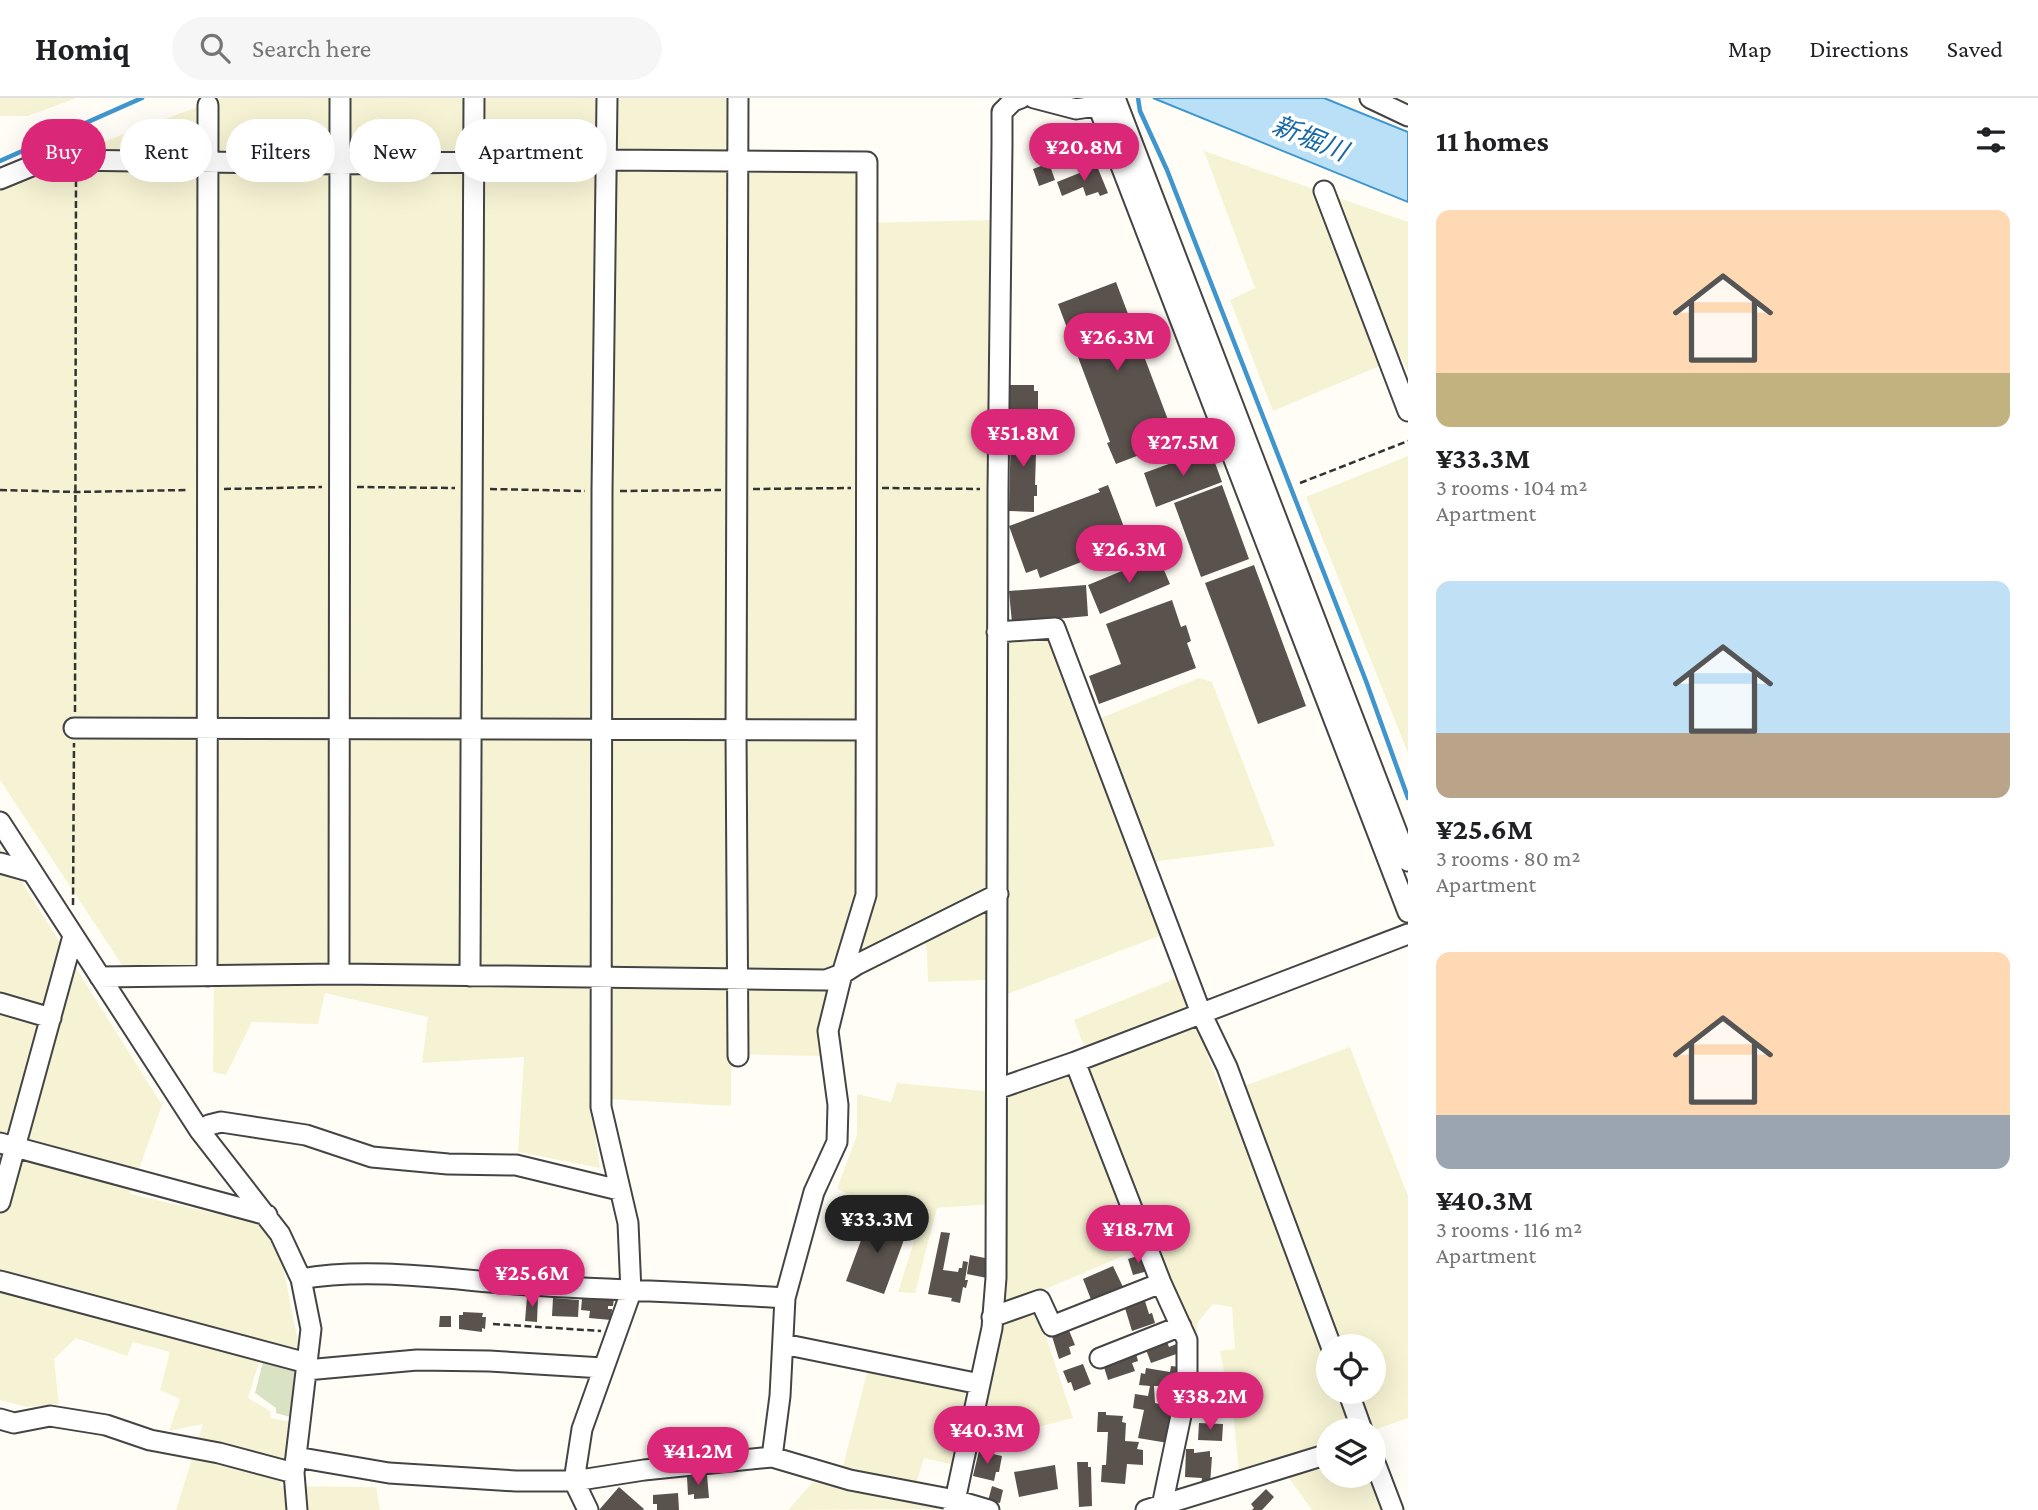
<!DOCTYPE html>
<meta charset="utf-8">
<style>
:root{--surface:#fff;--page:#f6f6f6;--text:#202124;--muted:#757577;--line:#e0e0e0;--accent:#db2777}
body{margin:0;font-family:"Crimson Pro","Noto Sans JP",serif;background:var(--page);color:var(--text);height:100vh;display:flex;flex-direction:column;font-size:26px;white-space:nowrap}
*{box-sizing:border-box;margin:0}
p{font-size:23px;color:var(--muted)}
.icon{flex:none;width:38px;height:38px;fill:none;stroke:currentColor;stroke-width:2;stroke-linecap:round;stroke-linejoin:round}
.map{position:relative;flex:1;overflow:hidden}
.side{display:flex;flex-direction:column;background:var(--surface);width:630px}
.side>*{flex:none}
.top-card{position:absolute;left:21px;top:21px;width:665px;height:63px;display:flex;gap:14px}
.fabs{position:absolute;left:1316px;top:1236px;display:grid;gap:14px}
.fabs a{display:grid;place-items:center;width:70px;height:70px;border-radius:50%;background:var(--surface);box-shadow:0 7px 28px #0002;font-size:35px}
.price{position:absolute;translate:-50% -60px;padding:0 16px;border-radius:24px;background:var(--accent);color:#fff;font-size:23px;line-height:46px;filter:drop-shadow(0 2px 4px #0008)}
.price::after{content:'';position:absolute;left:50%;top:42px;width:21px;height:16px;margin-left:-10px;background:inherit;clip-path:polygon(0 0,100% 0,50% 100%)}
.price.active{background:#222;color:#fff}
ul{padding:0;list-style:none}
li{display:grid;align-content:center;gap:14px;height:371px;padding:0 28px}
li span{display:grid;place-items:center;height:217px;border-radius:14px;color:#555}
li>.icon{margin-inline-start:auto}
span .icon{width:126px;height:126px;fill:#fffc;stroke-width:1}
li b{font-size:30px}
h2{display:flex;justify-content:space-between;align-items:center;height:84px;padding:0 28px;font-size:30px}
.chip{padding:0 24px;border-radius:32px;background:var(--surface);box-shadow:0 7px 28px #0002;font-size:24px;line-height:63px}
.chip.active{background:var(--accent);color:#fff}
header{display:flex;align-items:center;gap:42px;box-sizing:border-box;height:98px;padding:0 35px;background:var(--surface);border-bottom:2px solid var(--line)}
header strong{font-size:33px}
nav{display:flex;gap:38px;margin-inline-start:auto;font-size:24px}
.search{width:490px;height:63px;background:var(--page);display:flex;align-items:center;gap:18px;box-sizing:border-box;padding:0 24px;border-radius:38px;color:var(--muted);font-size:26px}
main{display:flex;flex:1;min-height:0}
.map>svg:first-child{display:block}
</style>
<header>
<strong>Homiq</strong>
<div class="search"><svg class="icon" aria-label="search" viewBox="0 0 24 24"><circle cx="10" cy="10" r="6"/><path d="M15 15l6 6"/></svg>Search here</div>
<nav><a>Map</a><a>Directions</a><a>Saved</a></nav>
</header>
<main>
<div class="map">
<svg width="1408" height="1412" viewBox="0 0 1408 1412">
<rect width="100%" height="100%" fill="#fffdf5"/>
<path fill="#f6f3d4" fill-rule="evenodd" d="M0,0H76L28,18H0Z
M222,0H728L729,57L726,74L861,70L860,125L992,122L990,541L1051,537L1086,626L1199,580L1212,584L1275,748L1159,763L1141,771L1162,837L1005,897L1007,881L928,884L927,853L921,824L833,870L752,873L219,870L122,867L0,682V82Z
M1204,53L1408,124V274L1401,259L1273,313L1230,202L1255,190Z
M1408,358V655L1306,399Z
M0,749L162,1007L130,1096L261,1126L282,1164L299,1249L263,1251L248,1300L270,1313L271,1320L291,1324L280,1388L376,1389L380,1412H176L203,1326L169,1333L180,1301L160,1292L170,1254L133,1244L127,1258L76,1240L54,1261L59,1306L27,1309L0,1302Z
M1179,879L1222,996L1350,949L1408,1098V1320L1374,1332H1328V1377H1371L1385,1412H1312L1278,1365L1239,1374L1234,1323L1220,1253L1235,1251L1232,1209L1213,1206L1198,1224L1196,1242L1153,1145L1032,1197L1073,1320L974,1345L1004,1105L937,1110L915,1195L898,1194L919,1128L837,1091L857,1037V996L891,1004L897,985L1015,996L1091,966L1074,922ZM1328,1248H1374V1293H1328Z
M449,885L827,889L829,898L819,934L820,958L731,956V1008L589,1000L600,1070L518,1054L524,959L422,965L428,919L325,895L318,926L252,924L226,977L213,974L214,886Z
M868,1271L966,1293L954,1367L924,1360L915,1389L843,1368Z
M813,1384L941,1411L788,1412Z"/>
<path fill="#d9e3c4" d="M264,1260L298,1269L290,1319L276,1315V1310L255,1295Z"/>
<path fill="#b9e0f7" stroke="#3f96cf" stroke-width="2" d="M1153,0H1324L1408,34V104Z"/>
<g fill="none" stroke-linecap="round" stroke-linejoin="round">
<path stroke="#3f96cf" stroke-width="4.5" d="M1138,0L1140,13L1167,72L1366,583L1408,700
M0,63L142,0"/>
</g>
<path fill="#5a524d" d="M1049,65L1055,82L1039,88L1033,71Z
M1097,68L1108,95L1100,98L1098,94L1086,98L1083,89L1062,98L1057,84Z
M1116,184L1176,343L1116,366L1107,345L1110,344L1058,206Z
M1010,287H1034V293H1038V319L1010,320Z
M1011,327L1035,328L1034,345H1038V355H1036L1035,387H1037V398H1034V414L1009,413Z
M1210,351L1222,384L1156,409L1144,375Z
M1108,387L1127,437L1118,440L1120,449L1040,480L1037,471L1026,475L1009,428L1100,394L1098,391Z
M1222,387L1249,461L1201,479L1174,405Z
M1158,458L1170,486L1100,516L1088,487Z
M1254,467L1306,608L1258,626L1205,485Z
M1086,487L1088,518L1012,525L1009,493Z
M1172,502L1181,529L1186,527L1191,543L1187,545L1196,570L1099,606L1089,578L1121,566L1106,526Z
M870,1118L908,1131L884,1196L846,1183Z
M941,1134L950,1135L943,1172L958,1174L959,1170H962L963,1163L968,1164L965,1182H968L966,1190L963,1189L960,1205L951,1203L952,1200L928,1196Z
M1143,1156L1148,1173L1133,1177L1128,1161Z
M970,1157L990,1161L987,1180L967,1176Z
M1113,1168L1123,1189L1092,1204L1083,1181Z
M591,1198L614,1200L613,1208H608V1211H612L611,1222L589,1220L590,1213L581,1212L582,1201H590Z
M527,1199H538L537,1224L525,1223Z
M553,1200L579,1202L578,1219L552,1218Z
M1145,1203L1149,1216L1152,1215L1155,1225L1132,1233L1125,1210Z
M463,1214L483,1215L482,1219H486L485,1231L482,1230V1234L459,1231V1217H463Z
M440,1218H451V1229H439Z
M1068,1230L1075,1247L1069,1249L1071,1256L1059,1261L1051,1235Z
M1166,1241L1169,1249L1179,1245L1182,1254L1151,1265L1145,1249Z
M1135,1252L1138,1263L1132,1265L1135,1273L1108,1282L1103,1266Z
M1083,1266L1091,1286L1074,1293L1071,1284L1068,1285L1063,1273Z
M1171,1268L1180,1269L1178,1288H1154L1155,1305L1174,1309L1168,1345L1138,1340L1144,1312L1133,1310L1135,1296L1148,1298L1150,1288L1139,1287L1141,1275L1145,1276L1146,1270L1170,1274Z
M1098,1314H1106V1317L1123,1318L1122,1324L1126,1325L1125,1343L1139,1344L1137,1351L1143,1352V1367L1127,1366L1125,1386L1101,1384L1102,1367H1106L1108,1334H1097Z
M1199,1325L1223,1326L1222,1343L1198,1342Z
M1186,1351H1194V1355L1210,1353V1359H1212L1210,1386H1201L1202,1380L1185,1379Z
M979,1353L1002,1358L999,1374H996L994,1383L973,1378Z
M1077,1364H1088V1369H1091L1092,1408L1079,1409Z
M1055,1367L1058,1391L1019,1399L1014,1374Z
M707,1377L709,1400L694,1401V1396L688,1397L687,1379Z
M992,1388L1003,1392L1000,1405L988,1403Z
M619,1389L644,1411L643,1412H599Z
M1266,1391L1274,1399L1262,1412H1252L1254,1410L1251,1406Z
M678,1395L679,1412H657V1406H653V1397Z"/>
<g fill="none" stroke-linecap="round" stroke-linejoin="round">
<g stroke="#444" stroke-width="23">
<path id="minor" d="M738,0L736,633L738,958
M1034,0L1076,11L1108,6
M1095,0L1408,814
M1115,0L1408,763
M1370,0L1408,18
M0,81L39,65L68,62L340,66L607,62L867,64L866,797L842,876L828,933L838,1007L837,1044L814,1094L785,1200L780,1298L772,1359
M1324,93L1408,313
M997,534L1055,530L1201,915L1227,969L1331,1248
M74,630L866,632
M0,724L200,1033L280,1136L301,1181L311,1231L294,1375L297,1412
M0,765L32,774
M339,876L340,0
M207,878L208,7
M470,878L474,0
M100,879L339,876L826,882L842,876L856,867L998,796
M0,905L51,920
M1075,964L1161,1185L1187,1242V1289L1162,1408
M997,991L1075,964L1408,836
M200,1033L209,1027L221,1024L306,1037L372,1059L448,1066L516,1067L619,1092
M0,1045L267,1117
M0,1104L73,838
M301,1181C368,1169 446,1181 514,1186C604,1192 695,1194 785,1200
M0,1183L307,1265
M992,1219L1040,1202L1052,1228L1161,1185
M783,1246L980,1286
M1100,1260L1181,1228
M306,1272L417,1262L489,1263L603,1270
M1348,1293L1362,1332
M0,1321L14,1325L50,1318L106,1327L150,1342L219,1355L294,1375
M296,1359L389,1375L516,1383H574L644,1372L772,1359L850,1382L955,1402L989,1412
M1374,1362L1393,1412
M588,1412L574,1383L582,1331L631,1194L628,1125L601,1009L602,393L607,0
M953,1412L992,1230L996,1180L998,392L1002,46V14L1013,3L1021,0
M1146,1412L1328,1356"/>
</g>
<path stroke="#333" stroke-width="2.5" stroke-dasharray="7 3.5" stroke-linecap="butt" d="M1300,385L1408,343
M357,389L455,390
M882,390L980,391
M224,391L322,389
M490,391L585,393
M753,391L851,390
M0,392L76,394L189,392
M620,393L721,392
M75,614L76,78
M73,807L74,645
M493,1226L601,1233"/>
<use href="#minor" stroke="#fff" stroke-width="19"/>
</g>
<g text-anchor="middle" stroke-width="7" stroke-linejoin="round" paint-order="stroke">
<g font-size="26" font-style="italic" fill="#1768a6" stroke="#fff">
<text transform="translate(1310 40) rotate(22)" y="9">新堀川</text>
</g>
</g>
</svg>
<div class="fabs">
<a><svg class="icon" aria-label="locate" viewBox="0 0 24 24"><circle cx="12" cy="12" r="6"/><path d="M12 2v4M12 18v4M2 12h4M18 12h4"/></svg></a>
<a><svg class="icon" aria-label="layers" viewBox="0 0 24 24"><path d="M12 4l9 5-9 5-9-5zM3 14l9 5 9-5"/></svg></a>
</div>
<b class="price" style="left:1084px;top:85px">¥20.8M</b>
<b class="price" style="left:1117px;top:275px">¥26.3M</b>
<b class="price" style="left:1023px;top:371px">¥51.8M</b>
<b class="price" style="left:1183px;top:380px">¥27.5M</b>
<b class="price" style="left:1129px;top:487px">¥26.3M</b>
<b class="price active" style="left:877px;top:1157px">¥33.3M</b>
<b class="price" style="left:1138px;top:1167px">¥18.7M</b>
<b class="price" style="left:532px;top:1211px">¥25.6M</b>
<b class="price" style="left:1210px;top:1334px">¥38.2M</b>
<b class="price" style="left:987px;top:1368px">¥40.3M</b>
<b class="price" style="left:698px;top:1389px">¥41.2M</b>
<div class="top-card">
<a class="chip active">Buy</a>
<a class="chip">Rent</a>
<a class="chip">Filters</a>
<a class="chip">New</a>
<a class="chip">Apartment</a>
</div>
</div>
<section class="side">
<h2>11 homes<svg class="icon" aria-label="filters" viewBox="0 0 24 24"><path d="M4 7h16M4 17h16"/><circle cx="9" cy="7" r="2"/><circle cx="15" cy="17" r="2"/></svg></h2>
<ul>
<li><span style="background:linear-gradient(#ffd9b3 75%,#c2b280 0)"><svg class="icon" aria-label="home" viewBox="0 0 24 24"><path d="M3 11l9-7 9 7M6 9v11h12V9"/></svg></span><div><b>¥33.3M</b><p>3 rooms · 104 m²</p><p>Apartment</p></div></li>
<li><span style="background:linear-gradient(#bfe0f5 70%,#b9a48a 0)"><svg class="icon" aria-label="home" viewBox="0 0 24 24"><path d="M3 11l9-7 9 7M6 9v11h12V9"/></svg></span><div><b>¥25.6M</b><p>3 rooms · 80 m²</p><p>Apartment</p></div></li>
<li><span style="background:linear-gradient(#ffd9b3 75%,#9aa5b1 0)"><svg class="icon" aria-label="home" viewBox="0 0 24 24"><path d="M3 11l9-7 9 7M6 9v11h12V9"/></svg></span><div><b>¥40.3M</b><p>3 rooms · 116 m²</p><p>Apartment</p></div></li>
</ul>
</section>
</main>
